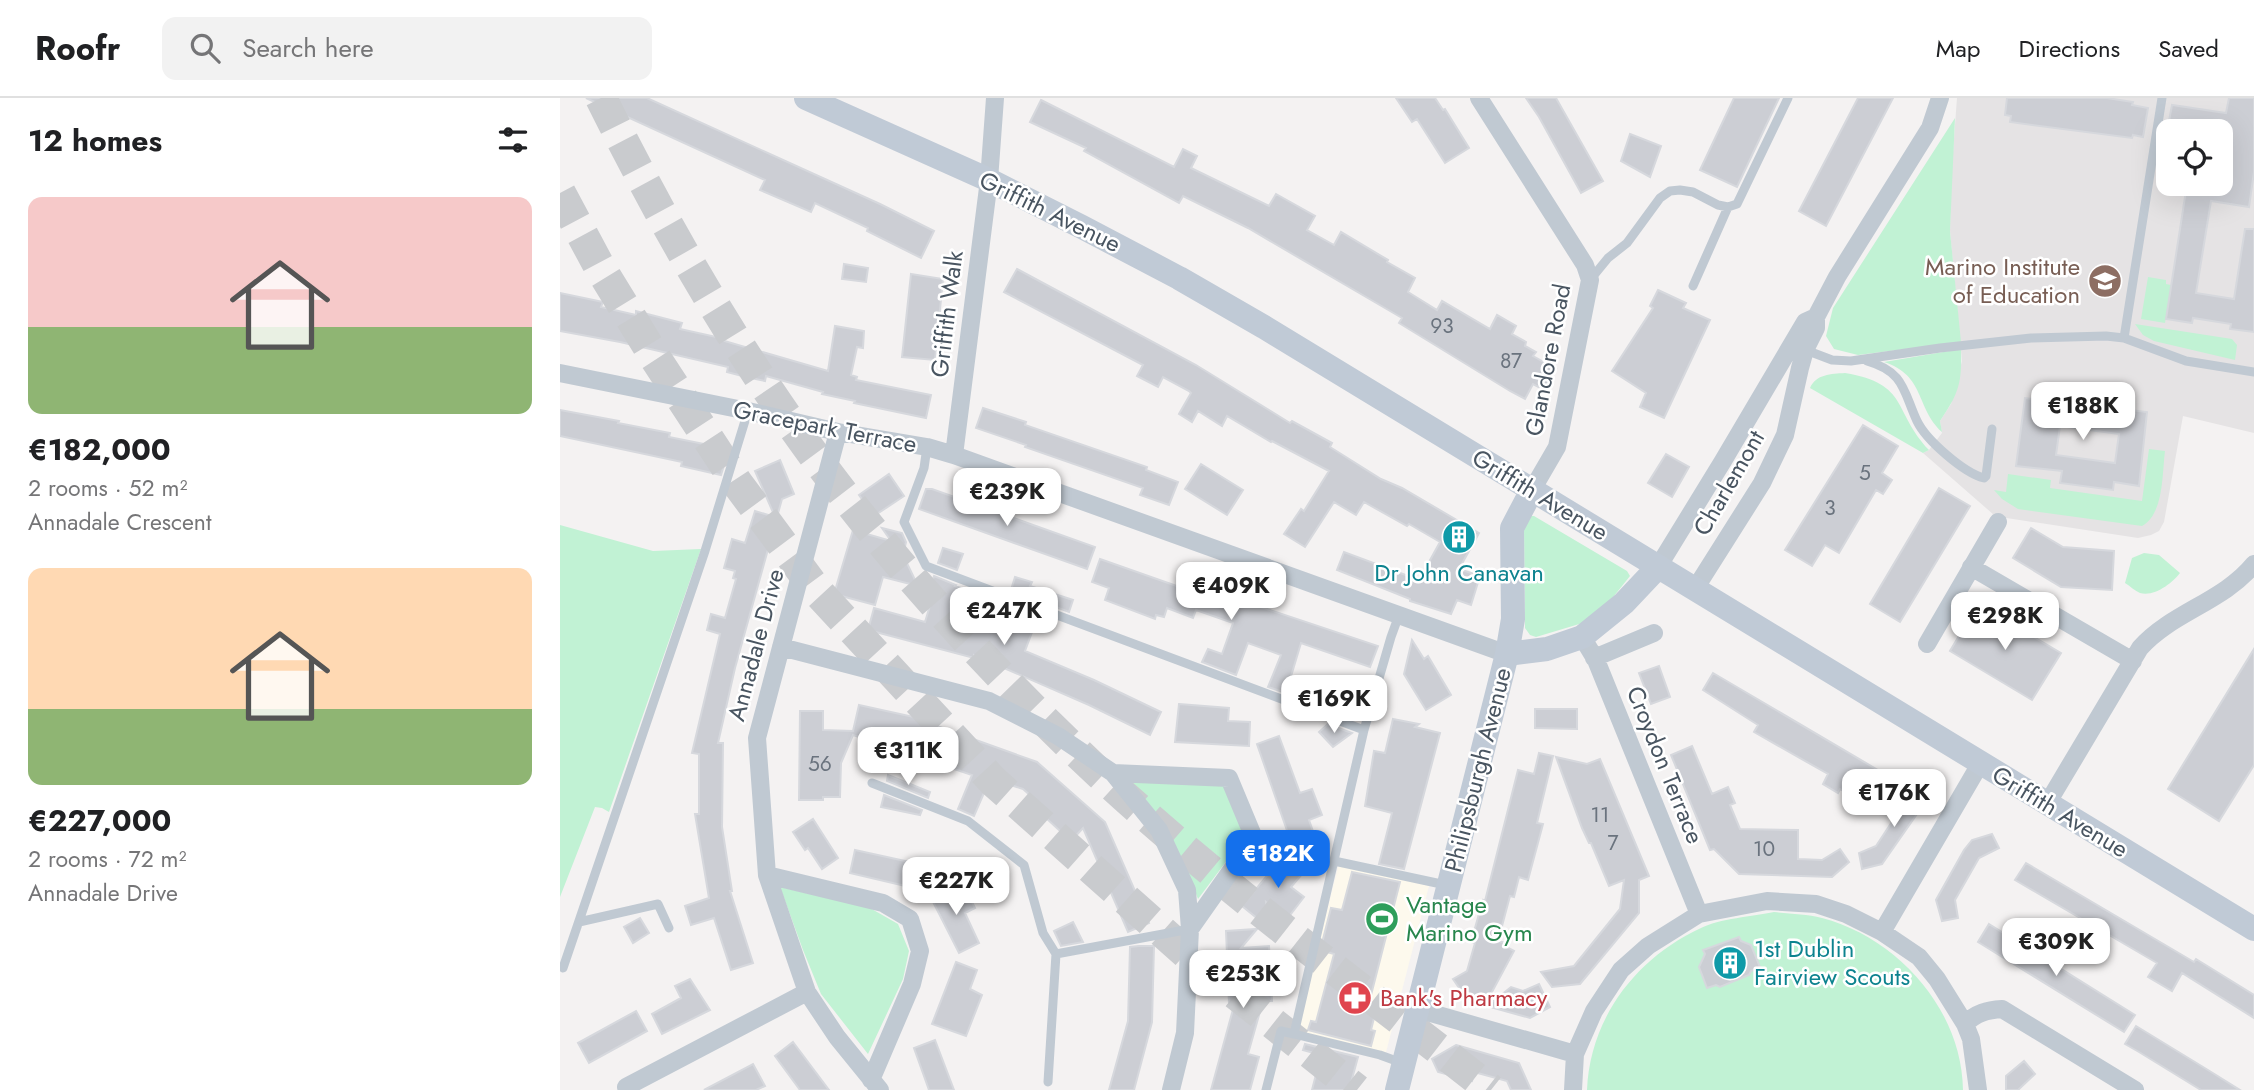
<!DOCTYPE html>
<meta charset="utf-8">
<style>
:root{--surface:#fff;--page:#f2f2f2;--text:#202124;--muted:#757577;--line:#e0e0e0;--accent:#1470ec}
body{margin:0;font-family:Jost,sans-serif;background:var(--page);color:var(--text);height:100vh;display:flex;flex-direction:column;font-size:26px;white-space:nowrap}
*{box-sizing:border-box;margin:0}
p{font-size:23px;color:var(--muted)}
.icon{flex:none;width:38px;height:38px;fill:none;stroke:currentColor;stroke-width:2;stroke-linecap:round;stroke-linejoin:round}
.map{position:relative;flex:1;overflow:hidden}
.side{display:flex;flex-direction:column;background:var(--surface);width:560px}
.side>*{flex:none}
.fabs{position:absolute;left:1596px;top:21px;display:grid;gap:14px}
.fabs a{display:grid;place-items:center;width:77px;height:77px;border-radius:14px;background:var(--surface);box-shadow:0 7px 28px #0002;font-size:35px}
.price{position:absolute;translate:-50% -60px;padding:0 16px;border-radius:14px;background:#fff;color:#222;font-size:23px;line-height:46px;filter:drop-shadow(0 2px 4px #0008)}
.price::after{content:'';position:absolute;left:50%;top:42px;width:21px;height:16px;margin-left:-10px;background:inherit;clip-path:polygon(0 0,100% 0,50% 100%)}
.price.active{background:var(--accent);color:#fff}
ul{padding:0;list-style:none}
li{display:grid;align-content:center;gap:14px;height:371px;padding:0 28px}
li span{display:grid;place-items:center;height:217px;border-radius:14px;color:#555}
li>.icon{margin-inline-start:auto}
span .icon{width:126px;height:126px;fill:#fffc;stroke-width:1}
li b{font-size:30px}
h2{display:flex;justify-content:space-between;align-items:center;height:84px;padding:0 28px;font-size:30px}
header{display:flex;align-items:center;gap:42px;box-sizing:border-box;height:98px;padding:0 35px;background:var(--surface);border-bottom:2px solid var(--line)}
header strong{font-size:33px}
nav{display:flex;gap:38px;margin-inline-start:auto;font-size:24px}
.search{width:490px;height:63px;background:var(--page);display:flex;align-items:center;gap:18px;box-sizing:border-box;padding:0 24px;border-radius:14px;color:var(--muted);font-size:26px}
main{display:flex;flex:1;min-height:0}
.map>svg:first-child{display:block}
</style>
<header>
<strong>Roofr</strong>
<div class="search"><svg class="icon" aria-label="search" viewBox="0 0 24 24"><circle cx="10" cy="10" r="6"/><path d="M15 15l6 6"/></svg>Search here</div>
<nav><a>Map</a><a>Directions</a><a>Saved</a></nav>
</header>
<main>
<section class="side">
<h2>12 homes<svg class="icon" aria-label="filters" viewBox="0 0 24 24"><path d="M4 7h16M4 17h16"/><circle cx="9" cy="7" r="2"/><circle cx="15" cy="17" r="2"/></svg></h2>
<ul>
<li><span style="background:linear-gradient(#f6c9c9 60%,#8fb573 0)"><svg class="icon" aria-label="home" viewBox="0 0 24 24"><path d="M3 11l9-7 9 7M6 9v11h12V9"/></svg></span><div><b>€182,000</b><p>2 rooms · 52 m²</p><p>Annadale Crescent</p></div></li>
<li><span style="background:linear-gradient(#ffd9b3 65%,#8fb573 0)"><svg class="icon" aria-label="home" viewBox="0 0 24 24"><path d="M3 11l9-7 9 7M6 9v11h12V9"/></svg></span><div><b>€227,000</b><p>2 rooms · 72 m²</p><p>Annadale Drive</p></div></li>
</ul>
</section>
<div class="map">
<svg width="1694" height="992" viewBox="0 0 1694 992">
<rect width="100%" height="100%" fill="#f4f2f2"/>
<path fill="#fdf9ed" d="M779,765L869,788L824,962L735,940Z"/>
<path fill="#e5e3e4" fill-rule="evenodd" d="M1397,0H1694V335L1623,318L1604,424L1599,433L1591,437L1578,440L1440,419L1434,417L1363,355L1369,352L1382,335L1380,323L1391,306L1402,263L1390,133L1391,81ZM1608,33H1661V86H1608Z"/>
<path fill="#c1f2d4" d="M1395,20L1390,133L1401,244L1298,257L1274,251L1266,238L1273,210Z
M1588,179L1606,182V186L1611,187L1605,225L1581,221Z
M1575,226L1672,241L1677,247L1675,262L1594,243L1583,237Z
M1401,251C1402,285 1399,295 1380,323L1382,334C1355,309 1366,278 1324,264Z
M1285,275C1350,286 1332,313 1369,352L1363,355L1250,290C1256,276 1271,276 1285,275Z
M1589,351L1605,353C1602,376 1604,416 1582,428L1458,411L1442,401L1434,392L1446,394L1448,376L1491,382L1490,390L1582,403Z
M969,418H974L1067,473L1070,478L1054,498L1026,524L976,539L970,537L965,530L964,430Z
M0,427L93,453L141,451L49,714L42,710L35,709L0,799Z
M1584,455L1599,457L1620,475C1612,485 1595,499 1580,495C1575,493 1570,488 1565,485L1572,460Z
M571,683L664,688L686,737L638,801C620,752 605,724 571,683Z
M220,789L310,810L338,826L349,853L343,881L308,956L261,896L243,852Z
M1214,814C1230,816 1247,816 1262,820C1338,840 1402,912 1403,992H1027C1030,920 1076,860 1141,830C1158,821 1194,818 1214,814Z"/>
<path fill="#ccced4" stroke="#d6d8dd" stroke-width="2" fill-rule="evenodd" d="M26,0H87L320,106L374,133L361,160L307,133L308,130L255,105L251,114L200,92L205,82Z
M836,0H875L883,12L885,11L909,50L885,65L857,21L852,24Z
M966,0H996L1043,83L1021,95L979,19Z
M1174,0H1219L1177,89L1140,72Z
M1298,0H1333L1266,128L1239,113Z
M1447,0H1547L1573,4L1572,7L1588,10L1583,39L1573,37L1572,40L1450,24L1451,18L1445,17Z
M1669,0H1694V74L1689,109L1651,103L1636,195L1674,201L1685,131H1694V234L1670,231L1671,226L1633,220L1632,225L1606,221L1627,86H1661V33H1618L1620,25L1609,23L1612,7L1666,15Z
M481,2L614,69L623,51L637,58L631,70L709,108L716,96L755,118L747,132L774,147L781,134L828,162L827,164L855,180L848,194L877,212L882,203L930,231L937,217L956,228L952,236L966,244L965,248L976,254L973,258L996,271L984,292L973,286L965,301L950,293L839,225L842,220L688,130L623,98L619,105L524,53L526,50L470,24Z
M1070,36L1101,48L1090,79L1061,63Z
M284,166L308,170L306,184L282,181Z
M457,171L636,267L730,325L732,323L772,345L770,349L821,381L842,390L919,435L899,471L920,478L911,507L897,502L891,516L850,503V501L777,472L784,454L859,482L880,444L849,426L847,428L804,404L796,417L774,404L745,449L724,436L741,411L744,413L769,373L712,343L711,344L667,318L662,328L638,313L632,324L619,316L631,295L629,293L603,279L598,289L577,278L583,267L444,194Z
M351,176L383,181L375,262L342,259Z
M1098,192L1126,205L1123,210L1150,222L1104,320L1080,309L1086,295L1052,273L1093,210L1090,208Z
M0,195L43,204L41,209L76,217V213L122,225L120,231L161,240V242L268,273L275,228L304,233L303,250L297,249L291,277L297,279L296,282L371,297L366,320L294,305L295,303L262,296L263,294L206,278L205,283L186,279L167,274L168,269L60,244L0,233Z
M1513,299L1531,301L1530,307L1587,314L1579,388L1554,384L1553,392L1500,385L1502,373L1456,368L1465,300L1511,306ZM1500,328L1559,336L1555,365L1496,357Z
M423,310L466,324L465,327L587,369L586,372L618,384L609,407L580,397L583,390L465,349L466,347L416,330Z
M0,312L59,323L58,325L110,335L109,339L169,351L161,377L121,368L122,364L0,338Z
M1303,327L1338,348L1322,375L1332,382L1323,396L1316,392L1279,455L1265,447L1252,468L1225,452Z
M1106,356L1129,369L1112,399L1088,385Z
M220,362L234,396L222,401L175,570L158,645H163L162,729L172,793H170L193,865L171,872L154,820L131,827L125,808L149,800L135,716H139V656L132,655L160,536L147,532L151,516L165,520L176,481L173,480L175,473L164,470L172,441L185,445L195,413L215,419L195,373Z
M641,366L683,392L667,417L625,391Z
M329,376L344,398L314,418L299,397Z
M1379,390L1410,408L1340,524L1310,506Z
M366,391H372L535,449L527,471L359,411Z
M322,430L342,435L346,444L343,457L358,488L323,479L315,507L274,496L293,432L331,443Z
M1471,430L1503,449L1554,453L1552,492L1501,489L1453,460Z
M383,450L403,456L397,472L378,465Z
M540,461L645,498L647,491L818,548L810,569L741,545L726,595L708,589L721,557L688,545L676,577L642,564L648,551L662,556L673,525L636,512L633,520L607,510L604,519L596,517L595,521L545,502L549,490L532,484Z
M374,478L396,487L395,488L478,518L465,553L534,582L601,614L590,637L529,607L414,557V560L308,532L314,510L365,524L375,491L370,490Z
M455,479L472,484L470,488L513,502L509,514L451,492Z
M1418,506L1501,555L1472,602L1390,553Z
M852,542L864,561L868,558L891,597L866,612L844,576Z
M1694,551V667L1659,723L1608,691Z
M1099,568L1110,599L1091,606L1079,575Z
M1153,575L1323,675L1306,705L1280,691L1278,695L1263,686L1268,676L1194,634L1198,627L1143,592Z
M619,606L669,610L668,623L690,624L689,648L615,644Z
M299,607L363,621V623L477,664L545,724L589,825L568,834L523,730L511,743L487,721L491,716L463,691L444,685L441,693L427,688L414,718L398,711L412,677L293,637L281,665L280,699H263V702H239L240,613H263V632L293,633Z
M975,611H1017V631L975,630Z
M833,621L859,626L855,629L880,635L844,771L819,766L832,715L805,708L814,653L825,655Z
M768,626L792,635L773,649L759,634Z
M719,638L740,695L752,691L762,717L749,722L755,739L732,747L697,646Z
M1132,648L1152,696L1168,689L1175,705L1170,707L1180,731L1238,732V761L1262,762L1280,751L1289,764L1272,779L1179,776L1154,751L1150,752L1111,657Z
M979,655L993,658L977,725L983,726L968,782L959,779L954,799L950,798L938,843L946,845L945,848L954,853L925,907L906,900L893,881L907,873L915,845L911,844L923,802L925,803L958,672L974,676Z
M996,659L1027,666L1040,661L1089,778L1079,782V815L1020,886L992,889L981,874L1014,868L1060,811L1064,782L1049,788L1031,745H1029L1022,730Z
M328,677L370,694L368,700L327,683Z
M1358,687L1362,708L1357,716L1322,766L1302,771L1299,755L1316,748L1343,707L1341,689Z
M324,697L362,712L360,717L321,709Z
M253,721L278,760L262,771L248,750L245,752L233,734Z
M1432,736L1439,750L1419,760L1395,802L1398,820L1382,823L1376,802L1404,752L1412,742Z
M295,752L359,766L354,790L290,775Z
M728,752L748,769L731,789L744,799L727,821L706,804L708,829L682,808Z
M1466,765L1634,864L1636,861L1694,897V920L1622,875L1612,893L1588,879L1597,865L1455,782Z
M792,774L840,784L809,905L817,908L811,932L815,933L811,948L748,932L751,923L756,924L774,856L767,854L761,849L771,810L782,812Z
M390,786L397,801L408,796L415,810L405,815L419,845L399,855L369,796Z
M80,820L89,835L73,845L64,829Z
M513,824L523,844L501,848L494,833Z
M1429,826L1575,917L1564,934L1418,844Z
M697,831L681,850L709,848L712,903H703L688,956L699,959L690,992H651L675,904L669,905L666,833Z
M1179,839L1181,843L1191,847L1200,869L1191,873L1189,877L1160,889L1156,887L1147,890L1139,869L1145,856L1143,852Z
M579,848H594L592,924L574,992H549L568,923L570,849Z
M396,864L417,872L410,891L422,897L406,938L372,926Z
M130,881L150,912L102,936L92,916L121,900L115,888Z
M979,886L990,909L970,920L927,908L951,889L963,893Z
M76,913L87,933L29,965L18,945Z
M1576,928L1648,972L1680,992H1641L1579,954L1565,946Z
M375,942L394,992H369L354,950Z
M233,944L269,992H240L215,958Z
M745,946L798,959L789,992H752L761,957L743,952Z
M896,947L959,965L971,992H951L947,983L914,974L912,983L878,974L872,961Z
M1464,963L1475,976L1458,992H1446V978Z
M193,966L205,988L196,992H144Z"/>
<g fill="none" stroke-linecap="round" stroke-linejoin="round">
<path stroke="#c9cbce" stroke-width="32" stroke-dasharray="32 16" stroke-linecap="butt" d="M41,0C103,125 173,248 256,360C341,475 438,580 541,677C664,791 800,889 931,992
M0,95L39,168L96,261L177,385L257,493L433,683L642,869L797,992"/>
<path stroke="#c0c9d2" stroke-width="9" d="M1030,182L1048,160L1067,145L1100,100L1110,93L1120,92L1133,94L1158,107L1168,109L1177,106L1228,0
M1133,188L1168,109
M1564,240L1602,0
M1243,251L1272,262L1291,263L1380,250L1471,240L1546,238L1564,240L1626,263L1694,274
M1307,263C1345,274 1343,293 1357,323C1366,342 1404,375 1424,380L1426,378L1432,331
M367,349L364,370L344,424L366,468L804,632
M312,685L408,723L464,767L483,835L496,856L488,984
M774,763L886,787
M19,824L98,806L109,830
M496,856L630,831
M3,870L145,453L188,313
M734,936L820,957L842,965
M706,992L721,933L734,936L804,632L831,539L839,517"/>
<path stroke="#c0c9d2" stroke-width="18" d="M919,0L1025,167L1030,182L997,349L972,392
M0,275L188,313L278,334L367,349L394,357L947,556
M278,334L197,640L207,777L247,894L277,939L320,992
M394,357L429,82L435,0
M1098,469L1163,363L1245,224L1256,219
M1411,469L1573,563
M1135,491L1202,385L1225,337L1240,270L1245,252L1256,230V219L1277,179L1370,30L1380,0
M1022,539L1036,562L1139,816
M1367,546L1438,424
M221,549L429,603L498,638L553,675L599,732L627,792L630,831L625,935L611,992
M1034,560L1094,535
M553,675L669,680L694,740L630,831
M1487,706L1580,550C1612,514 1663,504 1694,466
M207,777L323,805L350,821L360,853L352,886L311,982
M1322,834L1420,666
M857,911L1015,956
M1405,926C1416,915 1427,912 1442,911L1575,992
M66,989L247,894
M1013,992L1015,956L1034,913L1061,872L1088,848L1139,816L1207,803L1256,806L1286,816L1322,834L1359,859L1377,881L1405,926L1411,941L1418,992"/>
<path stroke="#c0cad6" stroke-width="24" d="M246,0L429,82L522,129L619,180L704,229L1694,831
M947,556L987,551L1022,539L1064,505L1098,469
M837,992L947,556L953,521L952,430L972,392"/>
</g>
<defs>
<g id="university-disc" transform="scale(1.75)"><circle r="9.5" fill="#8d6e63" stroke="#fff"/><path d="M0-5L7-2L0 1L-7-2ZM-4 1L0 2.5L4 1V4Q0 6-4 4Z" fill="#fff"/></g>
<g id="building-disc" transform="scale(1.75)"><circle r="9.5" fill="#0f9aa8" stroke="#fff"/><path d="M-4-6H4V6H1V3H-1V6H-4ZM-2.5-4.3h1.7v1.8h-1.7ZM.8-4.3h1.7v1.8H.8ZM-2.5-1h1.7V.8h-1.7ZM.8-1h1.7V.8H.8Z" fill="#fff"/></g>
<g id="stadium-disc" transform="scale(1.75)"><circle r="9.5" fill="#2e9e5b" stroke="#fff"/><path d="M0-5a6.5 5 0 1 0 0 10a6.5 5 0 1 0 0-10ZM-3.5-1.8h7v3.6h-7Z" fill="#fff"/></g>
<g id="pharmacy-disc" transform="scale(1.75)"><circle r="9.5" fill="#e0444e" stroke="#fff"/><path d="M-2-6h4v4h4v4h-4v4h-4v-4h-4v-4h4Z" fill="#fff"/></g>
</defs>
<g fill-rule="evenodd">
<use href="#university-disc" x="1545" y="183"/>
<use href="#building-disc" x="899" y="439"/>
<use href="#stadium-disc" x="822" y="821"/>
<use href="#building-disc" x="1170" y="865"/>
<use href="#pharmacy-disc" x="795" y="900"/>
</g>
<g text-anchor="middle" stroke-width="5" stroke-linejoin="round" paint-order="stroke">
<g font-size="21" fill="#6a737e">
<text x="882" y="235">93</text>
<text x="951" y="270">87</text>
<text x="1305" y="382">5</text>
<text x="1270" y="417">3</text>
<text x="260" y="673">56</text>
<text x="1040" y="724">11</text>
<text x="1053" y="752">7</text>
<text x="1204" y="758">10</text>
</g>
<g font-size="24" fill="#495561" stroke="#fff">
<text transform="translate(490 114) rotate(26)" y="8">Griffith Avenue</text>
<text transform="translate(387 216) rotate(-83)" y="8">Griffith Walk</text>
<text transform="translate(988 262) rotate(-79)" y="8">Glandore Road</text>
<text transform="translate(265 329) rotate(11)" y="8">Gracepark Terrace</text>
<text transform="translate(1169 385) rotate(-60)" y="8">Charlemont</text>
<text transform="translate(980 397) rotate(31)" y="8">Griffith Avenue</text>
<text transform="translate(196 547) rotate(-75)" y="8">Annadale Drive</text>
<text transform="translate(1105 667) rotate(68)" y="8">Croydon Terrace</text>
<text transform="translate(918 672) rotate(-76)" y="8">Philipsburgh Avenue</text>
<text transform="translate(1500 714) rotate(31)" y="8">Griffith Avenue</text>
</g>
<g font-size="24" fill="#785e54" stroke="#fff" text-anchor="end">
<text x="1520" y="177">Marino Institute<tspan x="1520" dy="28">of Education</tspan></text>
</g>
<g font-size="24" fill="#0d838f" stroke="#fff">
<text x="899" y="483">Dr John Canavan</text>
<text x="1194" y="859" text-anchor="start">1st Dublin<tspan x="1194" dy="28">Fairview Scouts</tspan></text>
</g>
<g font-size="24" fill="#27864d" stroke="#fff" text-anchor="start">
<text x="846" y="815">Vantage<tspan x="846" dy="28">Marino Gym</tspan></text>
</g>
<g font-size="24" fill="#be3a42" stroke="#fff" text-anchor="start">
<text x="820" y="908">Bank's Pharmacy</text>
</g>
</g>
</svg>
<div class="fabs">
<a><svg class="icon" aria-label="locate" viewBox="0 0 24 24"><circle cx="12" cy="12" r="6"/><path d="M12 2v4M12 18v4M2 12h4M18 12h4"/></svg></a>
</div>
<b class="price" style="left:1523px;top:344px">€188K</b>
<b class="price" style="left:447px;top:430px">€239K</b>
<b class="price" style="left:671px;top:524px">€409K</b>
<b class="price" style="left:444px;top:549px">€247K</b>
<b class="price" style="left:1445px;top:554px">€298K</b>
<b class="price" style="left:774px;top:637px">€169K</b>
<b class="price" style="left:348px;top:689px">€311K</b>
<b class="price" style="left:1334px;top:731px">€176K</b>
<b class="price active" style="left:718px;top:792px">€182K</b>
<b class="price" style="left:396px;top:819px">€227K</b>
<b class="price" style="left:1496px;top:880px">€309K</b>
<b class="price" style="left:683px;top:912px">€253K</b>
</div>
</main>
